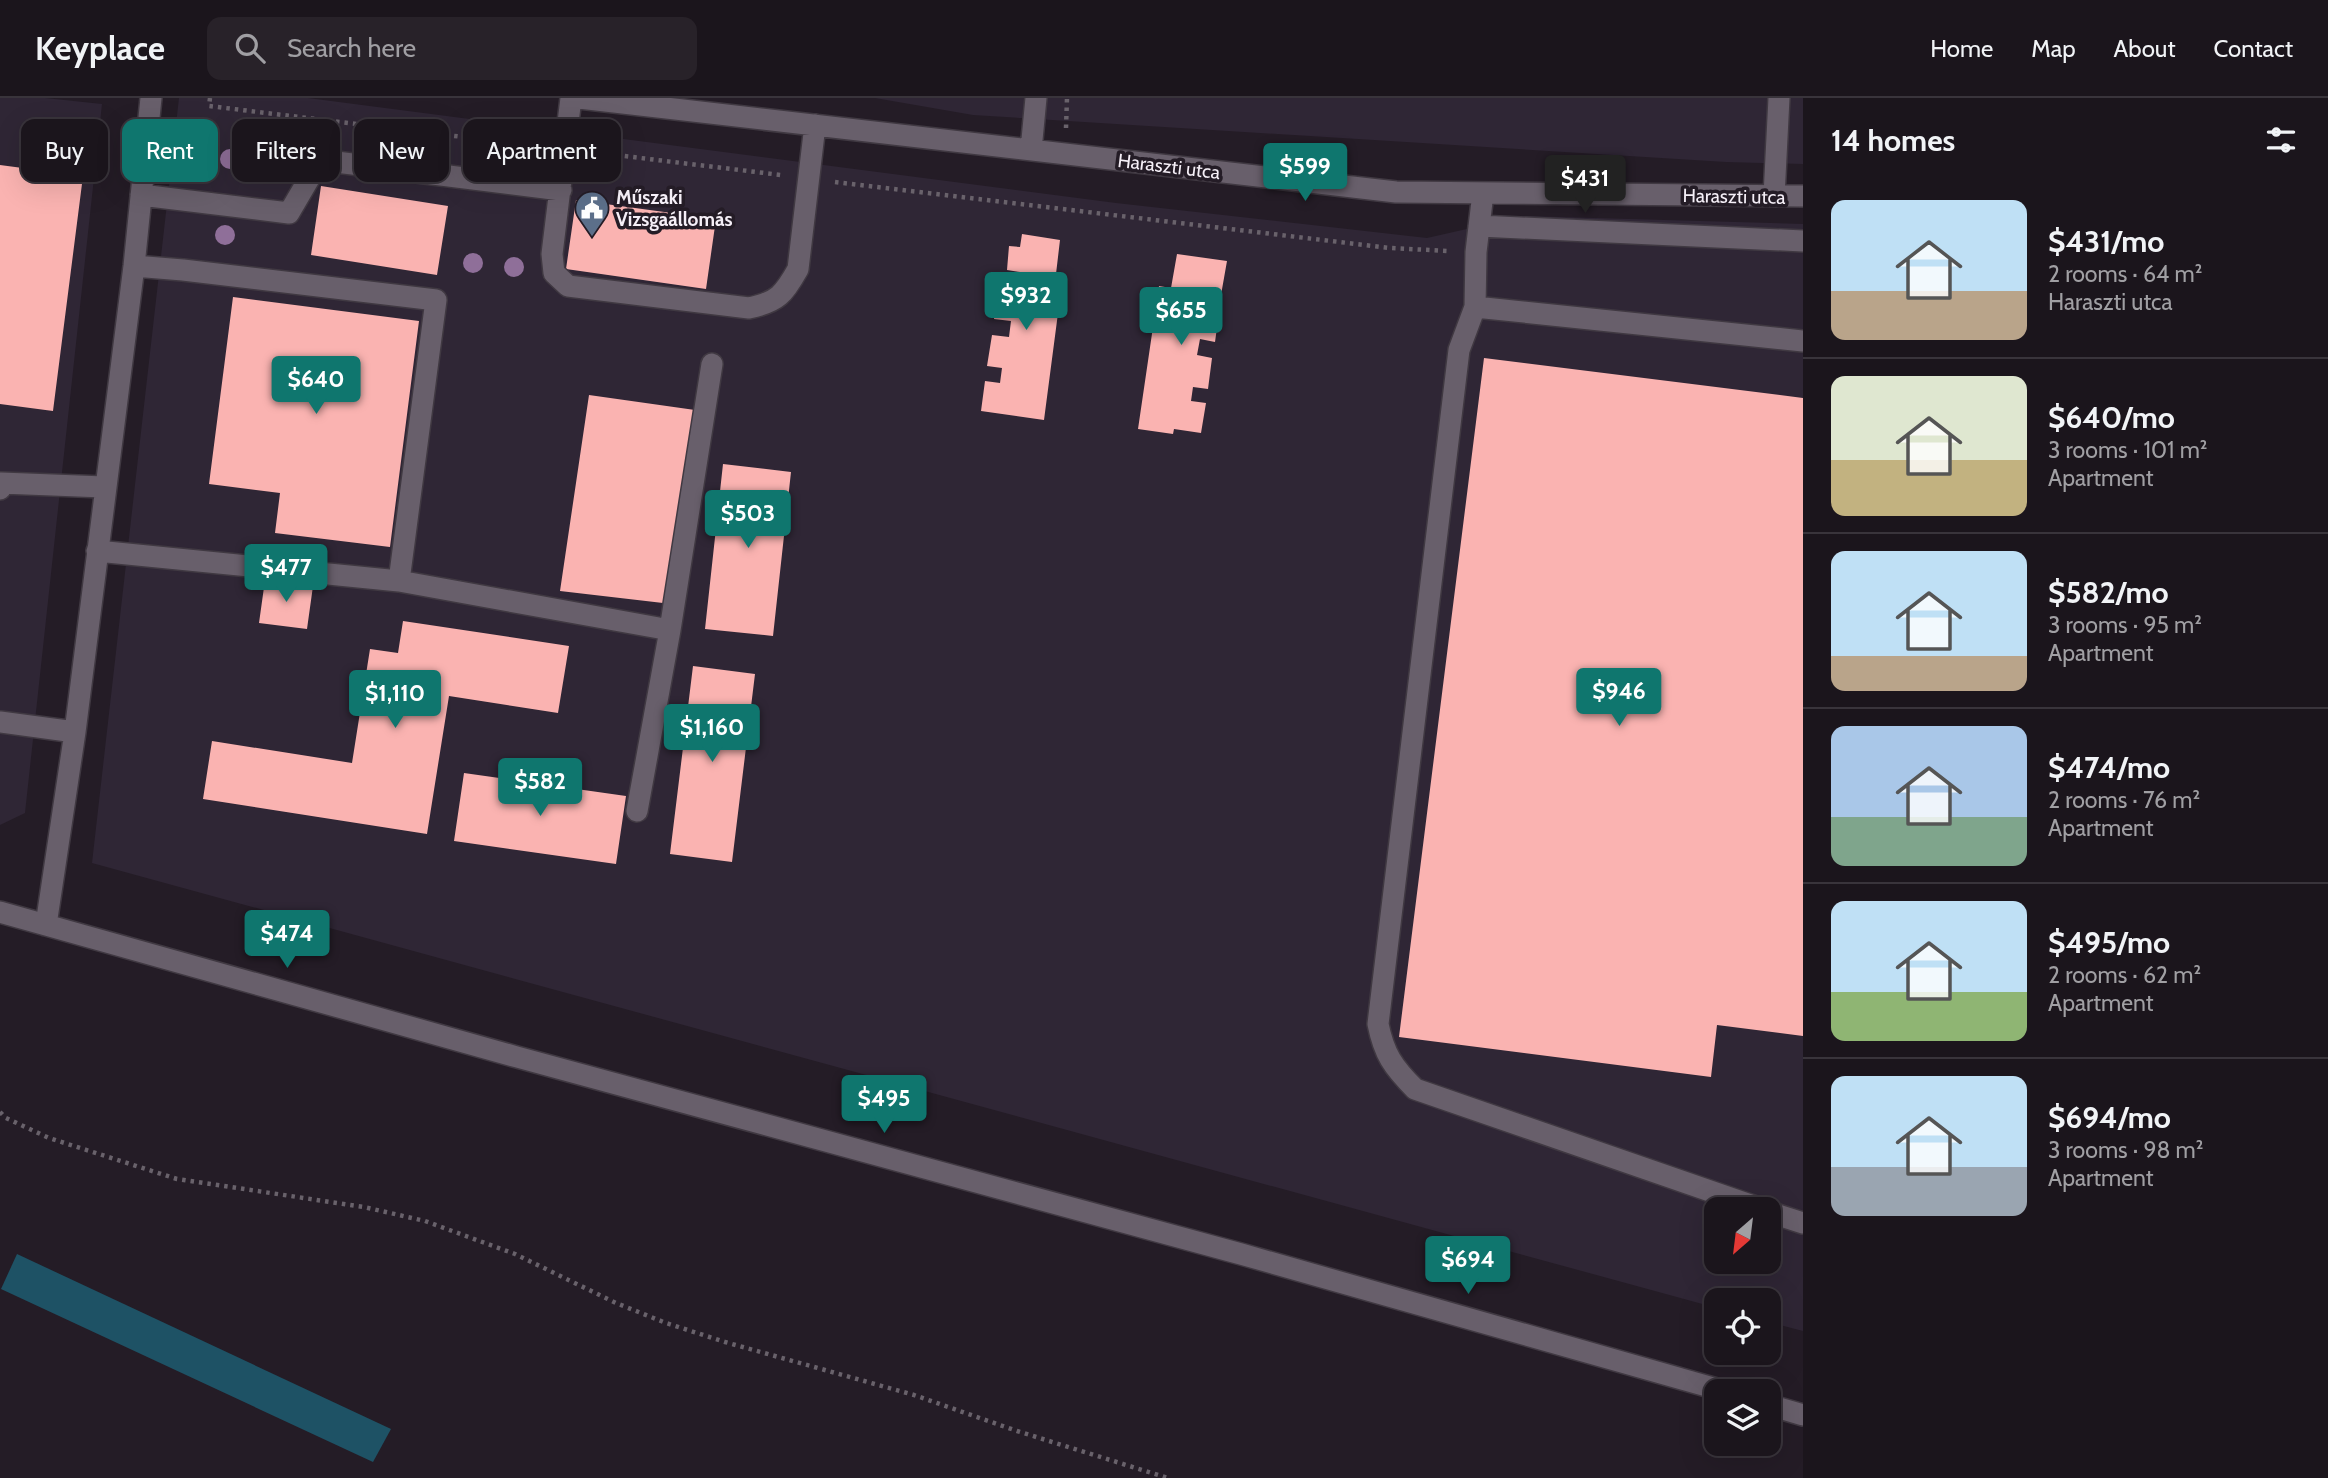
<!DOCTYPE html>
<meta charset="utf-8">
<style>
:root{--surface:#1b151c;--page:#282229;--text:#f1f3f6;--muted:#a09fa3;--line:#39343b;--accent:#0f766e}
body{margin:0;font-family:Cabin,sans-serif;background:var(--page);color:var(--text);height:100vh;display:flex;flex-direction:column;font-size:26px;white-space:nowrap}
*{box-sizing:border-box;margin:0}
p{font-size:23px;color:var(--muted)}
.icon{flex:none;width:38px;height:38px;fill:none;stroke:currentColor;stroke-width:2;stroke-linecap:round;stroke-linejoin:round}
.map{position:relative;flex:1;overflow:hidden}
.side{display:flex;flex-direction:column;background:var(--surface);width:525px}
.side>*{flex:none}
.top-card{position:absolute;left:21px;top:21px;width:665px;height:63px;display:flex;gap:14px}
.needle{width:46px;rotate:208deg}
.tools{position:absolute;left:1704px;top:1099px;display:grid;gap:14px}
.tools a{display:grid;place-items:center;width:77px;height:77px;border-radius:14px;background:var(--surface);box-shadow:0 7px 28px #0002,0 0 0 2px var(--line);font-size:35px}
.price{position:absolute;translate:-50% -60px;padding:0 16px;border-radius:7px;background:var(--accent);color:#fff;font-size:23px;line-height:46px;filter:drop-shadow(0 2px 4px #0008)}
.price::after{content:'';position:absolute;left:50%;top:42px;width:21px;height:16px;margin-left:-10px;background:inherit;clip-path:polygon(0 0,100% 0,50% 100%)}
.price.active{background:#222;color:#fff}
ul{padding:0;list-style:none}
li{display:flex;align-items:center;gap:21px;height:175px;padding:0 28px}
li+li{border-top:2px solid var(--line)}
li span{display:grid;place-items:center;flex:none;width:196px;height:140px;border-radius:14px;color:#555}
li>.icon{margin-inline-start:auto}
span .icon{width:84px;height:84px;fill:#fffc;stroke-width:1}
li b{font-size:30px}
h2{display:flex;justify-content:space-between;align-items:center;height:84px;padding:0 28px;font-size:30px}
.pill{padding:0 24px;border-radius:14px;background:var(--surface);box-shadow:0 7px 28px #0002,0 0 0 2px var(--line);font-size:24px;line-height:63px}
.pill.active{background:var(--accent);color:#fff}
header{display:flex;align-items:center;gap:42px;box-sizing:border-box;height:98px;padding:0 35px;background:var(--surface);border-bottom:2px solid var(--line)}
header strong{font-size:33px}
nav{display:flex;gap:38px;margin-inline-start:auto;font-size:24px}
.search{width:490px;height:63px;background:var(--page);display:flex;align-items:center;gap:18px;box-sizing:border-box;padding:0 24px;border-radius:14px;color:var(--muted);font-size:26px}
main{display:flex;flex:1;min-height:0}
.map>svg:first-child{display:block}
</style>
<header>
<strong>Keyplace</strong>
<div class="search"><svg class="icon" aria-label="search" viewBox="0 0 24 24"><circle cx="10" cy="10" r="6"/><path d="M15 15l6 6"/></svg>Search here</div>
<nav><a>Home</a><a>Map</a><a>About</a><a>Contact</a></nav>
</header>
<main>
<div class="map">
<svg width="1803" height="1380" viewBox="0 0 1803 1380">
<rect width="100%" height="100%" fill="#241c26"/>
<path fill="#2f2635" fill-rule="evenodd" d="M0,0H45L102,6L25,715L0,727Z
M179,0H308L1116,105L1427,140L1524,118L1803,126V1233L1769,1224V1202H1717V1210L92,765ZM1717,1111H1769V1164H1717Z
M875,0H1803V66L1726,64L973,17Z"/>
<path fill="#1e5265" d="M17,1156L391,1331L373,1364L1,1191Z"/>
<path fill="#fab3b1" d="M0,67L83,78L53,313L0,306Z
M321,88L448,108L437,177L311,157Z
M576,102L716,121L706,191L566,171Z
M1022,136L1060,142L1056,176L1063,177L1044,322L981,313L985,283L1000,285L1002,270L987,268L992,237L1009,239L1011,223L994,221L998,192L1017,195L1020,174L1007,172L1009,148L1020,149Z
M1177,156L1227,163L1221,197L1207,196L1205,212L1219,215L1215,244L1200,241L1197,257L1212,260L1208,291L1193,289L1191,303L1206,305L1201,335L1174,331L1173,336L1138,331L1159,188L1171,190Z
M233,199L419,223L390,449L275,435L280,395L209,386Z
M1484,260L1803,300V938L1717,927L1711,979L1399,939Z
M589,297L695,312L663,505L560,493Z
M723,366L791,374L773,538L705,531Z
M265,482L313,488L307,531L259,525Z
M403,523L569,548L558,615L449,598L427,736L203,701L212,643L352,665L370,551L398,555Z
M693,568L755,576L732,764L670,756Z
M464,675L626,698L616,766L454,743Z"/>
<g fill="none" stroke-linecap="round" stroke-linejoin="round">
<g stroke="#403942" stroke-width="24">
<path id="minor" d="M571,0L552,156L554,175L568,188L749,210C778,204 784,196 798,171L815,27
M579,0L1396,94L1803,98
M1031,52L1036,0
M141,97L289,115L320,62L561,92
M1774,98L1779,0
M1479,128L1803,143
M134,168L183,172L436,202L399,483L670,532
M1475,209L1476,154L1483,95
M0,391L1,385L104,389
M97,453L399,483
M0,624L75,634
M637,713L670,532L712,266
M0,814L517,959L1241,1156L1724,1293
M46,827L75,634L134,168L151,0
M1762,1111L1415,991C1393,969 1384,956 1378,926L1459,252L1475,209L1803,243
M1769,1114L1803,1125
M1769,1307L1803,1317"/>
</g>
<path stroke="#69626b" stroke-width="4.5" stroke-dasharray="3.5 5" stroke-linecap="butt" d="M210,0L209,8L537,48
M1066,30L1067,0
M591,54L781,77
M835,84L1390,150L1448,153
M0,1014L6,1020L49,1040L177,1081L364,1109L425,1123L515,1156L616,1205L666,1225L725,1244L914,1297L1017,1333L1168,1380"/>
<use href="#minor" stroke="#685f6b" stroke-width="21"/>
</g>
<g fill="#8f6f99">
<circle cx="230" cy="61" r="10"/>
<circle cx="225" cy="137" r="10"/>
<circle cx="473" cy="165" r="10"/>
<circle cx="514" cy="169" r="10"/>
</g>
<defs>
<g id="civic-pin" transform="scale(1.75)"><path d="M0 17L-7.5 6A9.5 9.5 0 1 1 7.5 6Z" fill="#5c6f8a" stroke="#241c26"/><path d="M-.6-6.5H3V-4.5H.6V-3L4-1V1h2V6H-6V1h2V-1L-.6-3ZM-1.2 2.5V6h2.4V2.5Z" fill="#fff"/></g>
</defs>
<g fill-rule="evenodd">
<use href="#civic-pin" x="592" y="110"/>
</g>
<g text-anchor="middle" stroke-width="7" stroke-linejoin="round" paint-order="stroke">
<g font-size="19" fill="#f5eff7" stroke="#241c26">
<text transform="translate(1169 68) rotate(7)" y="7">Haraszti utca</text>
<text transform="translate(1734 98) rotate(1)" y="7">Haraszti utca</text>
</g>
<g font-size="19" font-weight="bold" fill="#f5eff7" stroke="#241c26" text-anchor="start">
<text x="616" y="106">Műszaki<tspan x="616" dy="22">Vizsgaállomás</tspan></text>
</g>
</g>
</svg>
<div class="tools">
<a><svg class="needle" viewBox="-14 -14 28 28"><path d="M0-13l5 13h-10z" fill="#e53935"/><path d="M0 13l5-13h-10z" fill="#a09fa3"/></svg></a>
<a><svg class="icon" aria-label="locate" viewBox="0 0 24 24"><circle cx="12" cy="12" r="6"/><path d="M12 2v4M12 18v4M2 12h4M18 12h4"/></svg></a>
<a><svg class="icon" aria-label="layers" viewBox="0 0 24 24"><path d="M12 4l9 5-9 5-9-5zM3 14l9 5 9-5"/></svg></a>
</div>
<b class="price" style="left:1305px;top:105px">$599</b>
<b class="price active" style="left:1585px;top:117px">$431</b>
<b class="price" style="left:1026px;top:234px">$932</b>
<b class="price" style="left:1181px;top:249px">$655</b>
<b class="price" style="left:316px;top:318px">$640</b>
<b class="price" style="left:748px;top:452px">$503</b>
<b class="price" style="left:286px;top:506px">$477</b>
<b class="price" style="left:1619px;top:630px">$946</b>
<b class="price" style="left:395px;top:632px">$1,110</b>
<b class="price" style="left:712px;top:666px">$1,160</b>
<b class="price" style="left:540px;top:720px">$582</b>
<b class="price" style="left:287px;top:872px">$474</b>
<b class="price" style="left:884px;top:1037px">$495</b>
<b class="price" style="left:1468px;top:1198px">$694</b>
<div class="top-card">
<a class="pill">Buy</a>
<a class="pill active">Rent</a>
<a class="pill">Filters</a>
<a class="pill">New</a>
<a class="pill">Apartment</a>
</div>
</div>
<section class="side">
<h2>14 homes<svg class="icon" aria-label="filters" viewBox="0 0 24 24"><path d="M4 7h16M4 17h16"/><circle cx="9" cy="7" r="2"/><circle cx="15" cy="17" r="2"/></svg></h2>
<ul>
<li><span style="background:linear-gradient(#bfe0f5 65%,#b9a48a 0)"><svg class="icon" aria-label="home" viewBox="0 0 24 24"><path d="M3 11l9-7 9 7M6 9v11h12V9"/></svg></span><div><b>$431/mo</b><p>2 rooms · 64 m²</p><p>Haraszti utca</p></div></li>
<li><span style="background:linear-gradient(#dfe7d0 60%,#c2b280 0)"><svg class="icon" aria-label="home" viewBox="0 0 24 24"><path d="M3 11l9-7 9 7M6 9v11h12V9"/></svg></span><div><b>$640/mo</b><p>3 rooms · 101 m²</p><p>Apartment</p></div></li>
<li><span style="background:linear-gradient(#bfe0f5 75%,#b9a48a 0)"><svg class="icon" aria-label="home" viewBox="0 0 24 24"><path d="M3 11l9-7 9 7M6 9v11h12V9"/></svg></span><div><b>$582/mo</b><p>3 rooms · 95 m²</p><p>Apartment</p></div></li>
<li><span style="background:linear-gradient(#a9c7e8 65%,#7fa58c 0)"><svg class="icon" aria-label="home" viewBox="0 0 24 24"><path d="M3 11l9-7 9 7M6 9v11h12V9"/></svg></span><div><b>$474/mo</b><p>2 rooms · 76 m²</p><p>Apartment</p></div></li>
<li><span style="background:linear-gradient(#bfe0f5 65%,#8fb573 0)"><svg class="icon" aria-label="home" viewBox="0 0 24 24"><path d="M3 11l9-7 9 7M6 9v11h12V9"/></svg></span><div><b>$495/mo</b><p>2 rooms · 62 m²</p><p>Apartment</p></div></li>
<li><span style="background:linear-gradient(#bfe0f5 65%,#9aa5b1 0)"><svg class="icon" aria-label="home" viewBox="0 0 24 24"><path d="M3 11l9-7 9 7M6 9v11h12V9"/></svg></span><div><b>$694/mo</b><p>3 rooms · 98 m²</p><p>Apartment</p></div></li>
</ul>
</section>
</main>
